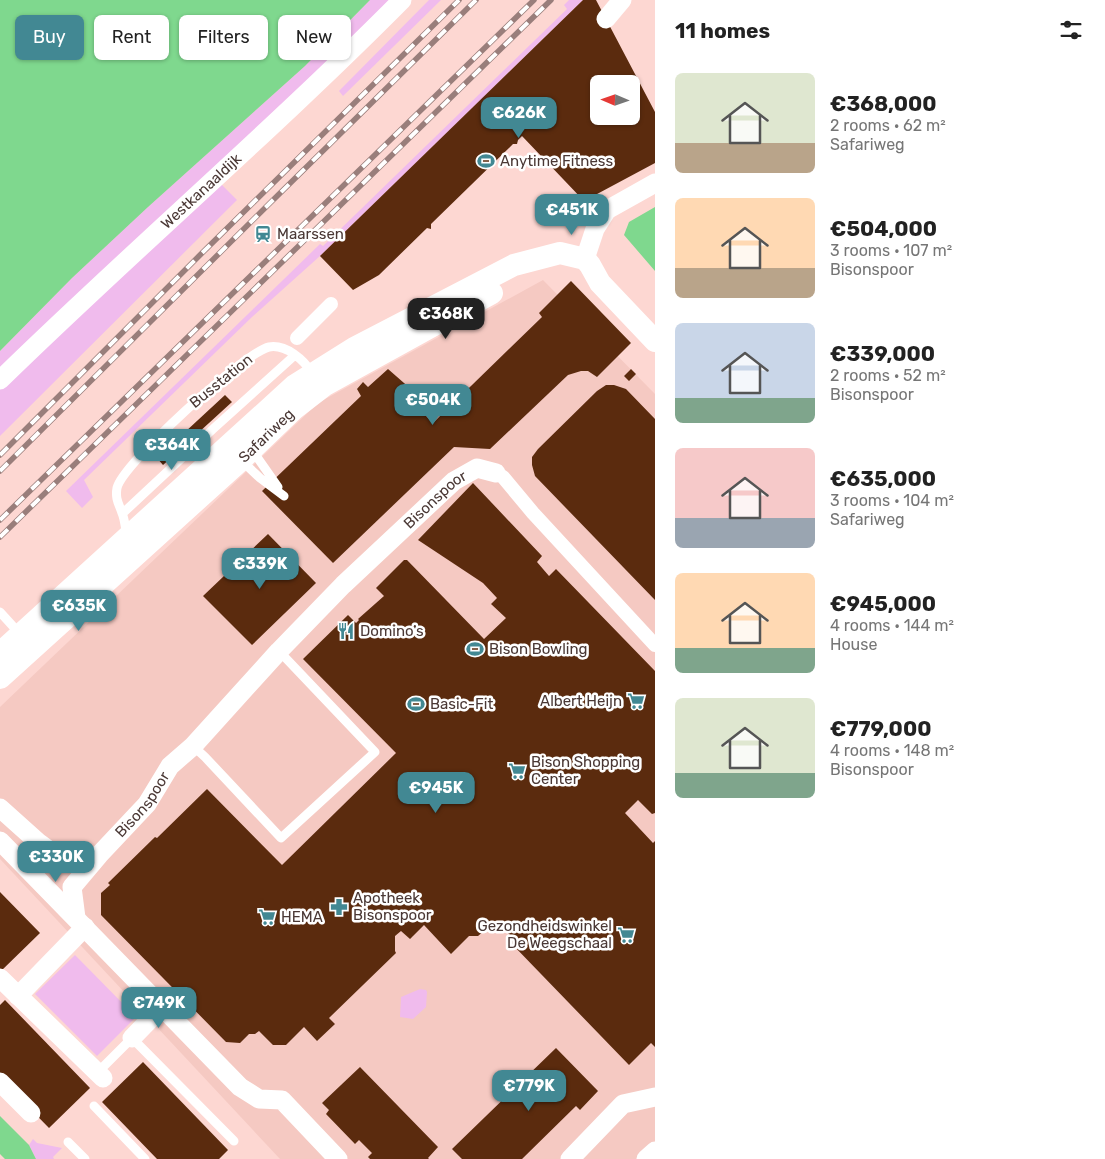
<!DOCTYPE html>
<meta charset="utf-8">
<style>
:root{--surface:#fff;--page:#f6f6f6;--text:#222;--muted:#767676;--accent:#428893}
body{margin:0;font-family:Rubik,sans-serif;background:var(--page);color:var(--text);height:100vh;display:flex;flex-direction:column;font-size:19px;white-space:nowrap}
*{box-sizing:border-box;margin:0}
p{font-size:16px;color:var(--muted)}
.icon{flex:none;width:28px;height:28px;fill:none;stroke:currentColor;stroke-width:2;stroke-linecap:round;stroke-linejoin:round}
.map{position:relative;flex:1;overflow:hidden}
.details{display:flex;flex-direction:column;background:var(--surface);width:450px}
.details>*{flex:none}
.top-card{position:absolute;left:15px;top:15px;width:475px;height:45px;display:flex;gap:10px}
.needle{width:32px;rotate:272deg}
.buttons{position:absolute;left:590px;top:75px;display:grid;gap:10px}
.buttons a{display:grid;place-items:center;width:50px;height:50px;border-radius:8px;background:var(--surface);box-shadow:0 1px 4px #0004;font-size:25px}
.price{position:absolute;translate:-50% -42px;padding:0 11px;border-radius:10px;background:var(--accent);color:#fff;font-size:16px;line-height:32px;filter:drop-shadow(0 1px 2px #0008)}
.price::after{content:'';position:absolute;left:50%;top:30px;width:15px;height:11px;margin-left:-8px;background:inherit;clip-path:polygon(0 0,100% 0,50% 100%)}
.price.on{background:#222;color:#fff}
ul{padding:0;list-style:none}
li{display:flex;align-items:center;gap:15px;height:125px;padding:0 20px}
li span{display:grid;place-items:center;flex:none;width:140px;height:100px;border-radius:8px;color:#555}
li>.icon{margin-inline-start:auto}
span .icon{width:60px;height:60px;fill:#fffc;stroke-width:1}
li b{font-size:21px}
h2{display:flex;justify-content:space-between;align-items:center;height:60px;padding:0 20px;font-size:21px}
.pill{padding:0 18px;border-radius:8px;background:var(--surface);box-shadow:0 1px 4px #0004;font-size:18px;line-height:45px}
.pill.on{background:var(--accent);color:#fff}
main{display:flex;flex:1;min-height:0}
.map>svg:first-child{display:block}
</style>
<main>
<div class="map">
<svg width="655" height="1159" viewBox="0 0 655 1159">
<rect width="100%" height="100%" fill="#fdd7d2"/>
<path fill="#f5c9c2" d="M543,280L655,394V1159H280L0,859V707L318,403Z"/>
<path fill="#f0bbed" d="M370,0H394L0,372V351L72,278L148,207L305,66Z
M429,0H441L343,96L339,91Z
M569,0H583L320,256L252,317L84,480L93,497L82,508L66,491L320,244L323,246L567,9L564,5Z
M219,182L237,200L0,436V388Z
M75,955L136,1017L97,1056L35,994Z
M420,989L426,990L427,992L426,1007L413,1019L400,1017L401,997Z
M33,1139L37,1143L62,1148L53,1157L54,1159H36L29,1145Z"/>
<path fill="#7fd88e" d="M0,0H370L305,66L148,207L72,278L0,351Z
M655,207V271L624,235L629,222Z
M0,1116L29,1145L36,1159H5L0,1154Z"/>
<path fill="#5b2b0e" fill-rule="evenodd" d="M583,0H596L655,112V163L584,201L522,136L518,140L517,144H513L431,224V229L427,228L379,275L353,290L320,256ZM599,84H631V116H599Z
M571,281L631,343L597,377L588,371H581L568,375L490,449L454,447L333,563L262,491L361,396L357,389L363,382L368,387L388,369L412,390L407,397L433,423L542,317L539,313Z
M631,369L636,374L629,381L624,376Z
M606,385H614L626,389L655,419V600L535,476L532,465V457L538,449L597,391Z
M225,395L232,402L163,465L157,458Z
M473,483L542,556L537,562L549,576L556,569L655,671V813L652,814L638,800L625,813L653,843L655,841V1047L651,1043L629,1065L511,943L510,935L505,930H485L478,936H469L451,954L424,925L410,939L401,931L395,936V951L396,953L329,1018L335,1024L317,1041L304,1027L286,1045H273L259,1031L255,1034H249L240,1043L226,1042L101,915V893L110,885L108,883L155,837L157,838L207,789L282,865L396,753L303,659L348,615L356,623L359,620L358,619L384,596L376,588L404,560H407L484,639L506,618L491,604L497,598L483,583L418,540Z
M268,534L316,583L252,645L203,596Z
M0,892L40,933L0,972Z
M5,1000L90,1088L49,1128L0,1078V1005Z
M556,1048L598,1091L580,1110L576,1106L522,1159H462L452,1149Z
M143,1062L228,1150L219,1159H157L102,1102Z
M360,1067L438,1147L428,1158L429,1159H370L368,1157L372,1153L359,1140L355,1144L326,1114L329,1110L322,1103Z"/>
<g fill="none" stroke-linecap="round" stroke-linejoin="round">
<path stroke="#fff" stroke-width="9" d="M257,449V457L278,487
M242,461L260,478L284,496
M123,513L213,429L295,355
M127,535C125,528 125,520 122,513C119,504 115,499 117,488C122,464 245,352 269,347C286,344 304,360 312,373
M0,612L20,634
M193,746L205,757L281,838L375,752L279,651
M98,1072L132,1038L234,1141
M94,1106L145,1159
M68,1142L85,1159"/>
<path stroke="#fff" stroke-width="14" d="M297,338L331,304
M496,473L503,477L533,513L655,645"/>
<g stroke="#fff" stroke-width="19">
<path d="M606,19L622,0"/>
<path d="M585,259L595,229L607,210L655,183"/>
<path id="s1" d="M0,380C132,251 272,131 402,0"/>
<path d="M0,808L39,843L58,857L92,863"/>
<path d="M0,841L240,1087L259,1099L282,1100L338,1159"/>
<path id="s2" d="M76,918L72,887L99,855L147,804L170,766L193,746L279,651L343,585L454,481L477,468L496,473"/>
<path d="M0,978L103,1078"/>
<path d="M18,996L85,927"/>
<path d="M132,1038L162,1007"/>
<path d="M0,1082L31,1113"/>
<path d="M570,1159L623,1104L655,1097"/>
<path d="M646,1159L655,1151"/>
</g>
<g stroke="#fff" stroke-width="22">
<path d="M0,653L295,385L354,348L514,265L560,253L585,259L590,265L600,283L655,341"/>
<path id="s3" d="M0,678L241,460L294,409L325,385L492,293"/>
</g>
<g stroke="#997e7b" stroke-width="5.5">
<path id="rail" d="M0,455L202,253L459,0
M0,471L269,204L476,0
M0,520L534,0
M0,537L551,0"/>
</g>
<use href="#rail" stroke="#fff" stroke-width="4" stroke-dasharray="11" stroke-linecap="butt"/>
</g>
<defs>
<g id="stadium-bare" transform="scale(1.35)"><path d="M0-5a6.5 5 0 1 0 0 10a6.5 5 0 1 0 0-10ZM-3.5-1.8h7v3.6h-7Z" fill="#428893" stroke="#fff" stroke-width="2.5" paint-order="stroke"/></g>
<g id="station-bare" transform="scale(1.35)"><path d="M-3-6H3Q5-6 5-4V2Q5 4 3 4L4.5 6H3L1.5 4h-3L-3 6H-4.5L-3 4Q-5 4-5 2V-4Q-5-6-3-6ZM-3.5-4v3h7v-3ZM-3.5 1v1.5H-2V1ZM2 1v1.5H3.5V1Z" fill="#428893" stroke="#fff" stroke-width="2.5" paint-order="stroke"/></g>
<g id="restaurant-bare" transform="scale(1.35)"><path d="M-5-6h1v4h1v-4h1v4h1v-4h1v5L-1.5 .5V6h-2V.5L-5-1ZM5-6V6H3V1.5H1.5Q1.5-4 5-6Z" fill="#428893" stroke="#fff" stroke-width="2.5" paint-order="stroke"/></g>
<g id="supermarket-bare" transform="scale(1.35)"><path d="M-6-5.5h2.5l.6 2H6L4.5 2H-2.5L-4.4-4H-6ZM-1.5 3.2a1.3 1.3 0 1 0 .1 0ZM3 3.2a1.3 1.3 0 1 0 .1 0Z" fill="#428893" stroke="#fff" stroke-width="2.5" paint-order="stroke"/></g>
<g id="pharmacy-bare" transform="scale(1.35)"><path d="M-2-6h4v4h4v4h-4v4h-4v-4h-4v-4h4Z" fill="#428893" stroke="#fff" stroke-width="2.5" paint-order="stroke"/></g>
</defs>
<g fill-rule="evenodd">
<use href="#stadium-bare" x="486" y="161"/>
<use href="#station-bare" x="263" y="234"/>
<use href="#restaurant-bare" x="346" y="631"/>
<use href="#stadium-bare" x="475" y="649"/>
<use href="#supermarket-bare" x="636" y="701"/>
<use href="#stadium-bare" x="416" y="704"/>
<use href="#supermarket-bare" x="517" y="771"/>
<use href="#pharmacy-bare" x="339" y="907"/>
<use href="#supermarket-bare" x="267" y="917"/>
<use href="#supermarket-bare" x="626" y="935"/>
</g>
<g text-anchor="middle" stroke-width="5" stroke-linejoin="round" paint-order="stroke">
<g font-size="15" fill="#4a3835" stroke="#fff" text-anchor="start">
<text x="500" y="166">Anytime Fitness</text>
<text x="277" y="239">Maarssen</text>
<text x="360" y="636">Domino's</text>
<text x="489" y="654">Bison Bowling</text>
<text x="622" y="706" text-anchor="end">Albert Heijn</text>
<text x="430" y="709">Basic-Fit</text>
<text x="531" y="767">Bison Shopping<tspan x="531" dy="17">Center</tspan></text>
<text x="353" y="903">Apotheek<tspan x="353" dy="17">Bisonspoor</tspan></text>
<text x="281" y="922">HEMA</text>
<text x="612" y="931" text-anchor="end">Gezondheidswinkel<tspan x="612" dy="17">De Weegschaal</tspan></text>
</g>
<g font-size="15" fill="#4a3835" stroke="#fff">
<text dy="5" stroke="none"><textPath href="#s1" startOffset="276">Westkanaaldijk</textPath></text>
<text transform="translate(221 381) rotate(-39)" y="5">Busstation</text>
<text dy="5" stroke="none"><textPath href="#s3" startOffset="360">Safariweg</textPath></text>
<text dy="5" stroke="none"><textPath href="#s2" startOffset="564">Bisonspoor</textPath></text>
<text dy="5" stroke="none"><textPath href="#s2" startOffset="140">Bisonspoor</textPath></text>
</g>
</g>
</svg>
<div class="buttons">
<a><svg class="needle" viewBox="-14 -14 28 28"><path d="M0-13l5 13h-10z" fill="#e53935"/><path d="M0 13l5-13h-10z" fill="#767676"/></svg></a>
</div>
<b class="price" style="left:519px;top:139px">€626K</b>
<b class="price" style="left:572px;top:236px">€451K</b>
<b class="price on" style="left:446px;top:340px">€368K</b>
<b class="price" style="left:433px;top:426px">€504K</b>
<b class="price" style="left:172px;top:471px">€364K</b>
<b class="price" style="left:260px;top:590px">€339K</b>
<b class="price" style="left:79px;top:632px">€635K</b>
<b class="price" style="left:436px;top:814px">€945K</b>
<b class="price" style="left:56px;top:883px">€330K</b>
<b class="price" style="left:159px;top:1029px">€749K</b>
<b class="price" style="left:529px;top:1112px">€779K</b>
<div class="top-card">
<a class="pill on">Buy</a>
<a class="pill">Rent</a>
<a class="pill">Filters</a>
<a class="pill">New</a>
</div>
</div>
<section class="details">
<h2>11 homes<svg class="icon" aria-label="filters" viewBox="0 0 24 24"><path d="M4 7h16M4 17h16"/><circle cx="9" cy="7" r="2"/><circle cx="15" cy="17" r="2"/></svg></h2>
<ul>
<li><span style="background:linear-gradient(#dfe7d0 70%,#b9a48a 0)"><svg class="icon" aria-label="home" viewBox="0 0 24 24"><path d="M3 11l9-7 9 7M6 9v11h12V9"/></svg></span><div><b>€368,000</b><p>2 rooms · 62 m²</p><p>Safariweg</p></div></li>
<li><span style="background:linear-gradient(#ffd9b3 70%,#b9a48a 0)"><svg class="icon" aria-label="home" viewBox="0 0 24 24"><path d="M3 11l9-7 9 7M6 9v11h12V9"/></svg></span><div><b>€504,000</b><p>3 rooms · 107 m²</p><p>Bisonspoor</p></div></li>
<li><span style="background:linear-gradient(#c9d6e8 75%,#7fa58c 0)"><svg class="icon" aria-label="home" viewBox="0 0 24 24"><path d="M3 11l9-7 9 7M6 9v11h12V9"/></svg></span><div><b>€339,000</b><p>2 rooms · 52 m²</p><p>Bisonspoor</p></div></li>
<li><span style="background:linear-gradient(#f6c9c9 70%,#9aa5b1 0)"><svg class="icon" aria-label="home" viewBox="0 0 24 24"><path d="M3 11l9-7 9 7M6 9v11h12V9"/></svg></span><div><b>€635,000</b><p>3 rooms · 104 m²</p><p>Safariweg</p></div></li>
<li><span style="background:linear-gradient(#ffd9b3 75%,#7fa58c 0)"><svg class="icon" aria-label="home" viewBox="0 0 24 24"><path d="M3 11l9-7 9 7M6 9v11h12V9"/></svg></span><div><b>€945,000</b><p>4 rooms · 144 m²</p><p>House</p></div></li>
<li><span style="background:linear-gradient(#dfe7d0 75%,#7fa58c 0)"><svg class="icon" aria-label="home" viewBox="0 0 24 24"><path d="M3 11l9-7 9 7M6 9v11h12V9"/></svg></span><div><b>€779,000</b><p>4 rooms · 148 m²</p><p>Bisonspoor</p></div></li>
</ul>
</section>
</main>
